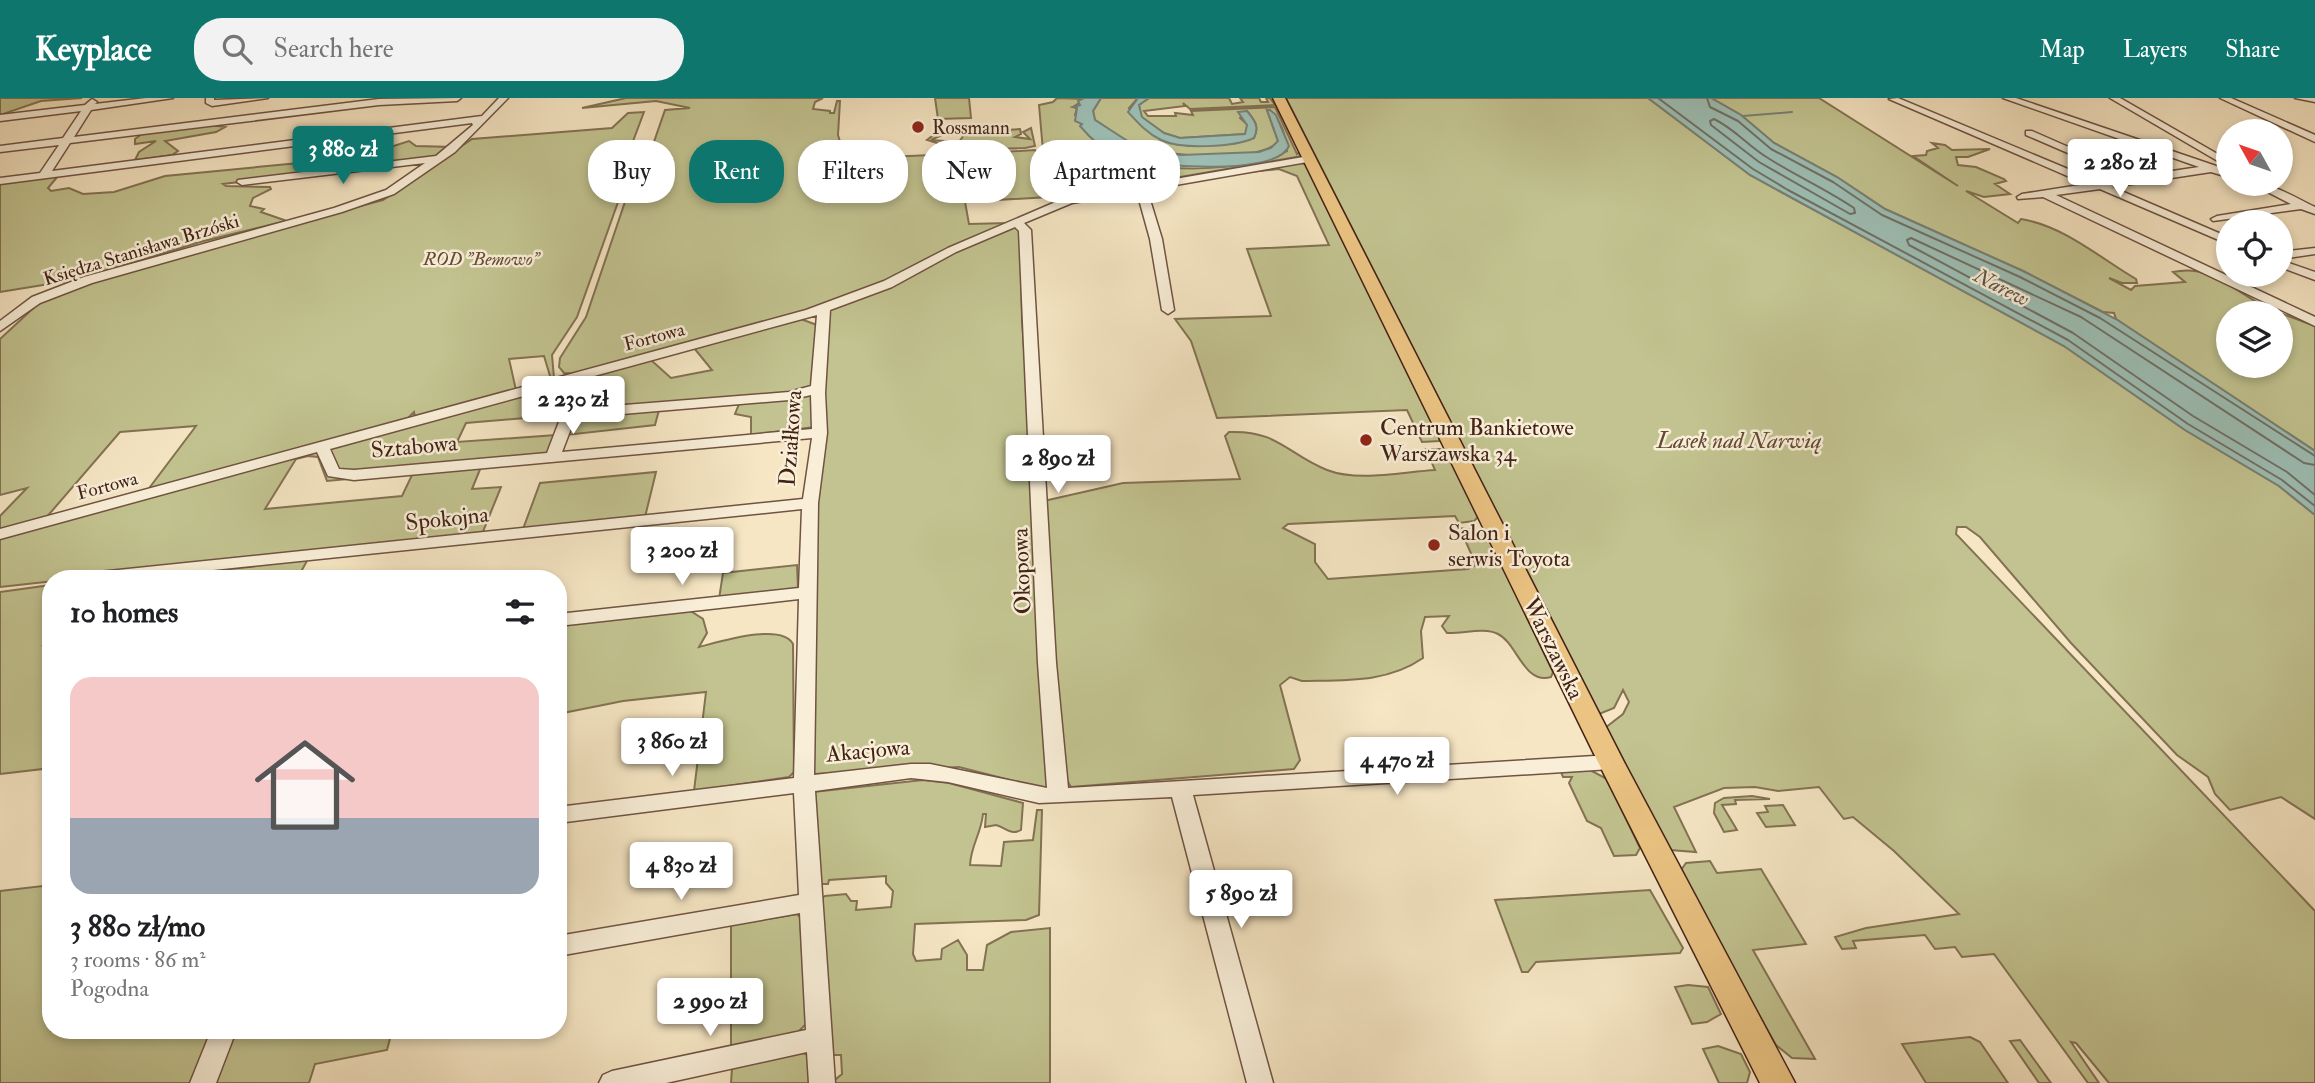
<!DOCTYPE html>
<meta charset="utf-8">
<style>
:root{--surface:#fff;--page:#f2f2f2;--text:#202124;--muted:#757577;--line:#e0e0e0;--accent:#0f766e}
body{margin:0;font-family:"IM FELL Double Pica",serif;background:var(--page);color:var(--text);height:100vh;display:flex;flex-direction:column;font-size:26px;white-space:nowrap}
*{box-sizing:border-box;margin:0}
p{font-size:23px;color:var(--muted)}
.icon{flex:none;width:38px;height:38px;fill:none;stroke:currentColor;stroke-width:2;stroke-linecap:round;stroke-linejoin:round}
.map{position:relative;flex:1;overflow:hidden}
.drawer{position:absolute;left:42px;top:472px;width:525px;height:469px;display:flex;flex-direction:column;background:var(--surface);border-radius:28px;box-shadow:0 4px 10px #0003}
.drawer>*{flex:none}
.hud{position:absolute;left:588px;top:42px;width:665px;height:63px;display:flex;gap:14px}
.needle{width:46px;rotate:310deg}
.tools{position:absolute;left:2216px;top:21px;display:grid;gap:14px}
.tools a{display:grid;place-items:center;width:77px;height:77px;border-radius:50%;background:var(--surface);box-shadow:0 4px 10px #0003;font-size:35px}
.price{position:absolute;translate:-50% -60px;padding:0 16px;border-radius:7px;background:#fff;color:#222;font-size:23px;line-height:46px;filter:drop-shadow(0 2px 4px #0008)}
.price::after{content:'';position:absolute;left:50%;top:42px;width:21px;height:16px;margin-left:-10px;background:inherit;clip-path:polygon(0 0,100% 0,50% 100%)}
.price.active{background:var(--accent);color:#fff}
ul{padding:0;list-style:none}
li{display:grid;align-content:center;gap:14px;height:371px;padding:0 28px}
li+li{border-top:2px solid var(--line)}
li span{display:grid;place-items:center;height:217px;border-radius:21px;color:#555}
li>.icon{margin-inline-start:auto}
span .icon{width:126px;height:126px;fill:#fffc;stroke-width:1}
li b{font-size:30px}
h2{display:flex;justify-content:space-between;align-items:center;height:84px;padding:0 28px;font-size:30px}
.chip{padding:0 24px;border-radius:28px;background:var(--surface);box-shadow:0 4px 10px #0003;font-size:24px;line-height:63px}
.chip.active{background:var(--accent);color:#fff}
header{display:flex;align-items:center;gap:42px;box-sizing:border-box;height:98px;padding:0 35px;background:var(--accent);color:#fff}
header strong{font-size:33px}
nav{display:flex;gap:38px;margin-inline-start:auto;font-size:24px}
.search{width:490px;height:63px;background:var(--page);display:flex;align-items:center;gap:18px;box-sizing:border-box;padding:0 24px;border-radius:28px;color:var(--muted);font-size:26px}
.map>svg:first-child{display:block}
</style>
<header>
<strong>Keyplace</strong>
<div class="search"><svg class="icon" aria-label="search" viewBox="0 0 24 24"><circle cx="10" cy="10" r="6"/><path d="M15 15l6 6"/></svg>Search here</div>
<nav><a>Map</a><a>Layers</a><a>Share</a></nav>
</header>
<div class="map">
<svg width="2315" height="985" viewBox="0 0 2315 985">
<rect width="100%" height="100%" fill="#f6e6c4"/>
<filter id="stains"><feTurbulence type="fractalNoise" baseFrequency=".00286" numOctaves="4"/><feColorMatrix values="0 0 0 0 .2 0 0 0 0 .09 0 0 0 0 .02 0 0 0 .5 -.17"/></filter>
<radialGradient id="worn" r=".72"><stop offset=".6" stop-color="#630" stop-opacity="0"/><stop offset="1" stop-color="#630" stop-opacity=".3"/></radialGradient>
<path fill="#c2c390" stroke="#837253" stroke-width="2" fill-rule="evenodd" d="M0,0H82L41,3L0,17Z
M626,0H823L815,4L813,11L830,13V15H834L837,3H840L838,37L844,57L836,58V65L863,60L955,56L957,63L973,56L1035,52L1066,98L965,104L969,126L1009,125L909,174L806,212L576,276L564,275L559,269L560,260L586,219L628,95L661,90H638L665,12L690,10L656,3L582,10Z
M935,0H969L971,20L938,21Z
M1057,0L1085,1L1073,9L1077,10L1075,17C1085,30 1092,44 1110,54C1150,78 1246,74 1287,53C1285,37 1282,21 1267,12L1278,43C1263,66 1159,58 1136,48C1120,42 1109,30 1095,22L1093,13L1101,0H1138L1129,10L1178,47L1232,46L1254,40C1260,28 1254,22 1247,13L1240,20L1248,27L1246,36L1180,40L1164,35L1141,19L1139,7L1149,0H1229L1232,6L1243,4L1240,0H1259L1261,4H1268L1266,0H1270L1275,7L1190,11L1183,5L1185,8L1144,13L1148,18H1176L1175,15L1193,17L1191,13L1275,9L1297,56L1300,54L1302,58L1075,97L1043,53L1039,7L1053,4Z
M1286,0H1648L1750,77L2064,248L2185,332L2279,388L2315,417V721L2281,699L2230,712L2215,696L2208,679L2177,657L2071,545L1980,439L1966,429H1957L1956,436L2315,813V985H2109L2076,945L2071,944L2099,985H2088L1994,856L1962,859L1955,849L1935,851L1925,837L1853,843L1856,850L1842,851L1835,839L1866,830L1959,816L1894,753L1853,719L1844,721L1819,689L1778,693L1755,689L1724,690L1674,709L1696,754L1670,752L1605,630L1623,616L1629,604L1623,592L1614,610L1599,616Z
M1711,0H1819L1958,88L1913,58L1926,57L1927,53L1938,50L1932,45L1945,47L1952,52L1990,51L1968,59H1956L1958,67L1976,69L2004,81L2006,83L1995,86L2010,96L1984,99L1966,93L2018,125L2021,121C2064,128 2100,160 2136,181L2137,185H2122L2109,180L2131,192L2135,188L2185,184L2173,174C2216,164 2242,203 2280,215H2228V268H2280V215L2315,228V353L2116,221L2114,215L2103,214L2023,173L1885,111L1837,79L1774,45L1741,17Z
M644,14L615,91L622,93L577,219L552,257L554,280L542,285L550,278L544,258L509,261L516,292L415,319L414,314L407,321L147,393L196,328L120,334L45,421L0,434V418L27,390L0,397V241L41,203L87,185L178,156L383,102L472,41L612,30L628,15Z
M210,27L225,29L216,34L165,43L178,53L172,57L135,62L139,54L156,43L135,46V41L142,36Z
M1031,30L1035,48L1025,50L959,52L927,42L935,36L957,35L937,37L940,38L931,42L956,44V48L964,37L959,35L1020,31L1021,36L1015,39L1030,41L1023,34Z
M409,43L416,48L452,49L440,59L383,65L389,59L384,51Z
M299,65L304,69L338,66L340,68L337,72L223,86L226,88L270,89L271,91L253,100L250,108L264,111L261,114L284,122L282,124L200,144L80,181L0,194V86L58,78L48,90L51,93L69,90L83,96L114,94L165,78Z
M1301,65L1306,66L1440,339L1439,343L1422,344L1407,312L1217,320L1191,243L1175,221L1271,218L1247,151L1329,147L1297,78L1279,71L1239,75Z
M1013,128L1020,130L1022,223L1035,405L1123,385L1240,381L1225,338L1229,334C1278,332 1287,356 1327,372C1358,384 1402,374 1435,372L1426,351H1440L1449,356L1479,418L1474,423L1459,425L1455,418L1288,426L1283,430L1315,446V464L1328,481L1468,471L1476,467L1463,437L1453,433L1459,430L1486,434L1553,574L1551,579C1524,587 1517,545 1498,536C1484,529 1462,536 1447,535L1442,528L1449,518L1425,519L1421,533L1423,560C1387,585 1345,582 1302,583L1290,579L1280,587L1300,662L1294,671L1071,689L1065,679L1045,691L959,669L814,676L817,398L828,211Z
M798,220L817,227L815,329L751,337V319L735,316L739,306L659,312L655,327L566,337L564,285L651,262L671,280L712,272L694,250Z
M554,287L564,314L560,317L466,325L457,344L557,337L547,355L356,375L338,373L330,351Z
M313,354H318L328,374L481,369L472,391L501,389L482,436L0,489V439ZM308,358L318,359L327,383L413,375L402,398L265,411L296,361Z
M656,374L645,419L523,431L540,385Z
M308,461L297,481H176L181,474Z
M797,467L798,490L719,501L723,475Z
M51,487V537L43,547H51V670L0,676V494Z
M689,512L703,521L707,535L699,549C719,544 782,524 793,546L794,674L789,679L694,693L706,594L623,603L558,616V526Z
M1590,672L1607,681L1640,750L1636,757L1614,758L1601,730L1587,723L1569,685L1572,679H1563L1561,674Z
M923,682L949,685L1023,705L1021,732C1011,738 1005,729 996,727L985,729L986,716H983C981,736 971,747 970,767L1001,768L1004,744L1033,742L1037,712H1042L1039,817L1026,822L915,826L913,856L916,863L941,861L942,851L958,842L967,857V872H983L987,847L1011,834L1050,830V985H831L842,976L841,957H833L819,802L825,798L846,796L851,803H857L856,812L891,809L893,793L886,785V778L829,782L828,786H820L813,694Z
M1752,698L1770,701L1735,702L1736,706L1722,707L1737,732L1724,734L1714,715L1715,705L1724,700Z
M1783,707L1795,727L1766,729L1757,715L1768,714L1765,708Z
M1710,763L1717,775L1761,771L1806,846L1753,852L1815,961L1792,960L1776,947L1679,775L1686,765Z
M51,787V933H219L199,985H0V793Z
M1650,792L1683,850L1680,855L1536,864L1528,874H1522L1495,802Z
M797,816L800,819L806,926L798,934L731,948V827Z
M1688,887L1708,889L1721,916L1707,924L1692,926L1675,889Z
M231,933H392L387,952L315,966L309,985H211Z
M1970,939L1980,944L2008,985H1926L1902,946Z
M2020,942L2051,985H2039L2010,943Z
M1718,948L1741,956L1750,974L1747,985H1719L1703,951Z
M803,955L808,957L809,985H731L732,970Z"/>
<path fill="#9dbfb5" stroke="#798075" stroke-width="2" d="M1084,0H1101L1093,13L1095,22L1137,49L1156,53L1181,57L1259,54L1271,50L1278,43L1267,12H1270L1276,17L1289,48C1276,80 1146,68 1118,58C1103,52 1090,40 1080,28L1082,26L1075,23L1077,10L1073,9L1080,7L1078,3Z
M1138,0H1149L1139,7L1142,19L1164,35L1180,40L1245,36L1247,27L1238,14L1247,13C1254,22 1260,28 1254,40C1234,49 1182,52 1161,42C1147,35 1138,25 1128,14Z
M1648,0H1711L1741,17L1774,45L1837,79L1885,111L2023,173L2116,221L2315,353V417L2279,388L2185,332L2064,248L1750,77Z"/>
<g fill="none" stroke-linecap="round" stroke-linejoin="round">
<path stroke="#707066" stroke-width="2" d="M1658,0L1753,71L1788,92L2068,242L2188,326L2282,382L2315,408
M1707,0L1710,9L1738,23L1771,51L1833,84L1882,117L2020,179L2100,220L2315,358
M1714,21C1735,31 1748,48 1768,60C1796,78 1826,91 1854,110L1855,115L1850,116L1759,64L1711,27L1710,23Z
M2315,367L2304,365L2081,219L1911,140L1907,142L1909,147L2073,235L2193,318L2287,374L2315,397"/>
<path stroke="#798075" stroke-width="2" d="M1743,18L1792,14"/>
<g stroke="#705342" stroke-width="3">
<path id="minor" d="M146,0H173L91,12L74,39L379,1L461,0L457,3L379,7L70,45L52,73L482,18L499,0H508L455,54L394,96L342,114L92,185L40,205L0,233V223L32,199L84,179L334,110L386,92L425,65L242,87L237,84L238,82L436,58L473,27L472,25L0,86V80L40,75L59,47L0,54V48L63,40L81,13L0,23V17L85,7L92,1L97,4L95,6Z
M206,0H214V2L268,0L212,8L206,5Z
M1898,0L2099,84L2199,69L2003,0H2016L2228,72V79L2211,74L2112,89L2228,139V146L2100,91L2056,97L2315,219V228L2043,99L2018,101L2017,99L2022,96L2086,86L1889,1Z
M2110,0H2120L2228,62V69Z
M2220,0H2231L2315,37V44Z
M2295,0H2315V4Z
M2026,33H2032L2114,69L2105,71L2026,37Z
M1309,58L1313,59V63L1147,92L1162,141L1174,212L1168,216L1162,212L1150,141L1137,94L1072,105L1024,125L1031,132L1056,565L1068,690L1611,657L1618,659L1621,664L1618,669L1611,671L1193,697L1273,985H1247L1172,699L1039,705L948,684L911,680L815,693L835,985H809L807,954L666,985H599L603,977L612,973L806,932L800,815L558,858V838L799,797L794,695L558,725V709L794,680L799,501L558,528V516L799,490L802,411L127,481L80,480L89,475L803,401L812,340L354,382L328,378L317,354L0,441V431L806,212L884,183L948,150L1065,100ZM1015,129L1019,133L1038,565L1047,690L930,666H911L814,677L818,405L827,335L825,295L830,212L892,189L956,154ZM817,217L811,288L789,294L574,311L565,286ZM553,290L562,316L547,355L354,372L339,371L330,351ZM811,297L812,331L562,354L575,320L789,302Z
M2252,86C2274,85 2295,100 2315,109V116L2301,111L2213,123L2211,121L2217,118L2291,106Z
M2315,150V156L2280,161V154Z
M2280,162L2315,174V182L2280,169Z
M211,933H236L216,985H190Z"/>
</g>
<g stroke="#442216" stroke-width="3">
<path id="major" d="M1273,0H1285L1624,664L1795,985H1760L1598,664Z"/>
</g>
<use href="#minor" fill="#f9efd9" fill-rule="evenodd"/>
<use href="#major" fill="#ebc382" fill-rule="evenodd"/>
</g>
<g fill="#8f2418" stroke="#f9efd9" stroke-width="2.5">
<circle cx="918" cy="29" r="7"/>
<circle cx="1366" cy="342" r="7"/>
<circle cx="1434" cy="447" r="7"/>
</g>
<g text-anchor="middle" stroke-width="5" stroke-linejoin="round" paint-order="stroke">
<g font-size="19" fill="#442216" stroke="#f9efd9" text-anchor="start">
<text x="932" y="36">Rossmann</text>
</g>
<g font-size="19" fill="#442216" stroke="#f9efd9">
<text transform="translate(141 151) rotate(-17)" y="7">Księdza Stanisława Brzóski</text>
<text transform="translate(654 238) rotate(-15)" y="7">Fortowa</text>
<text transform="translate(107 387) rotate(-15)" y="7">Fortowa</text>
</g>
<g font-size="19" font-style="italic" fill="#644a34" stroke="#f9efd9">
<text x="481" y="167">ROD "Bemowo"</text>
</g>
<g font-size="21" font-style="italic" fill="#5f5146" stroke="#f9efd9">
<text transform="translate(2002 189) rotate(27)" y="7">Narew</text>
</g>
<g font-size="23" fill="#442216" stroke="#f9efd9" text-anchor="start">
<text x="1380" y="337">Centrum Bankietowe<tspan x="1380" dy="26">Warszawska 34</tspan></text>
<text x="1448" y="442">Salon i<tspan x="1448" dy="26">serwis Toyota</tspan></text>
</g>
<g font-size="23" fill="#442216" stroke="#f9efd9">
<text transform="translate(790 340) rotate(-86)" y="8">Działkowa</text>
<text transform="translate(414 348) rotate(-5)" y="8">Sztabowa</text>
<text transform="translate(447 420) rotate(-6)" y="8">Spokojna</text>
<text transform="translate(1021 473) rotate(-92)" y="8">Okopowa</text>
<text transform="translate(1554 550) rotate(64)" y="8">Warszawska</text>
<text transform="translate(868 652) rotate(-5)" y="8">Akacjowa</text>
</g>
<g font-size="23" font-style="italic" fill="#644a34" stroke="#f9efd9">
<text x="1739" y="350">Lasek nad Narwią</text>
</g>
</g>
<rect width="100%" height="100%" filter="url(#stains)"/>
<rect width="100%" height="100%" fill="url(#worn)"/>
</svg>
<div class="tools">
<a><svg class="needle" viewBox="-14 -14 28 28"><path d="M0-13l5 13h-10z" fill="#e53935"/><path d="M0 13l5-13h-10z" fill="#757577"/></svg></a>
<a><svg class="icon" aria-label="locate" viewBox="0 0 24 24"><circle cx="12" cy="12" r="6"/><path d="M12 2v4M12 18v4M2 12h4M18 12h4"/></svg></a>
<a><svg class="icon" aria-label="layers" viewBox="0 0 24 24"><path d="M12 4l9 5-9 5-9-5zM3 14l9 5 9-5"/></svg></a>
</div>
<b class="price active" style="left:343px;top:88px">3 880 zł</b>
<b class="price" style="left:2120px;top:101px">2 280 zł</b>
<b class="price" style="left:573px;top:338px">2 230 zł</b>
<b class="price" style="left:1058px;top:397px">2 890 zł</b>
<b class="price" style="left:682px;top:489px">3 200 zł</b>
<b class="price" style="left:672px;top:680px">3 860 zł</b>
<b class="price" style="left:1397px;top:699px">4 470 zł</b>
<b class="price" style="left:681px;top:804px">4 830 zł</b>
<b class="price" style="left:1241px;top:832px">5 890 zł</b>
<b class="price" style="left:710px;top:940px">2 990 zł</b>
<div class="hud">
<a class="chip">Buy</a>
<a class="chip active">Rent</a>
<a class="chip">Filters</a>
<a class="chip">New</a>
<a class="chip">Apartment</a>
</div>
<section class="drawer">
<h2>10 homes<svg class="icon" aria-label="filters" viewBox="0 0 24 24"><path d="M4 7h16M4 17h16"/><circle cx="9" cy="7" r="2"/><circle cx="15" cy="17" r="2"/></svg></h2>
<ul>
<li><span style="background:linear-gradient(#f6c9c9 65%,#9aa5b1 0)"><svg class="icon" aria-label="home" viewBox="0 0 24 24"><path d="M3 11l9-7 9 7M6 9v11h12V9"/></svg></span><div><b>3 880 zł/mo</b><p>3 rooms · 86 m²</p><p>Pogodna</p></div></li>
</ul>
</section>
</div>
